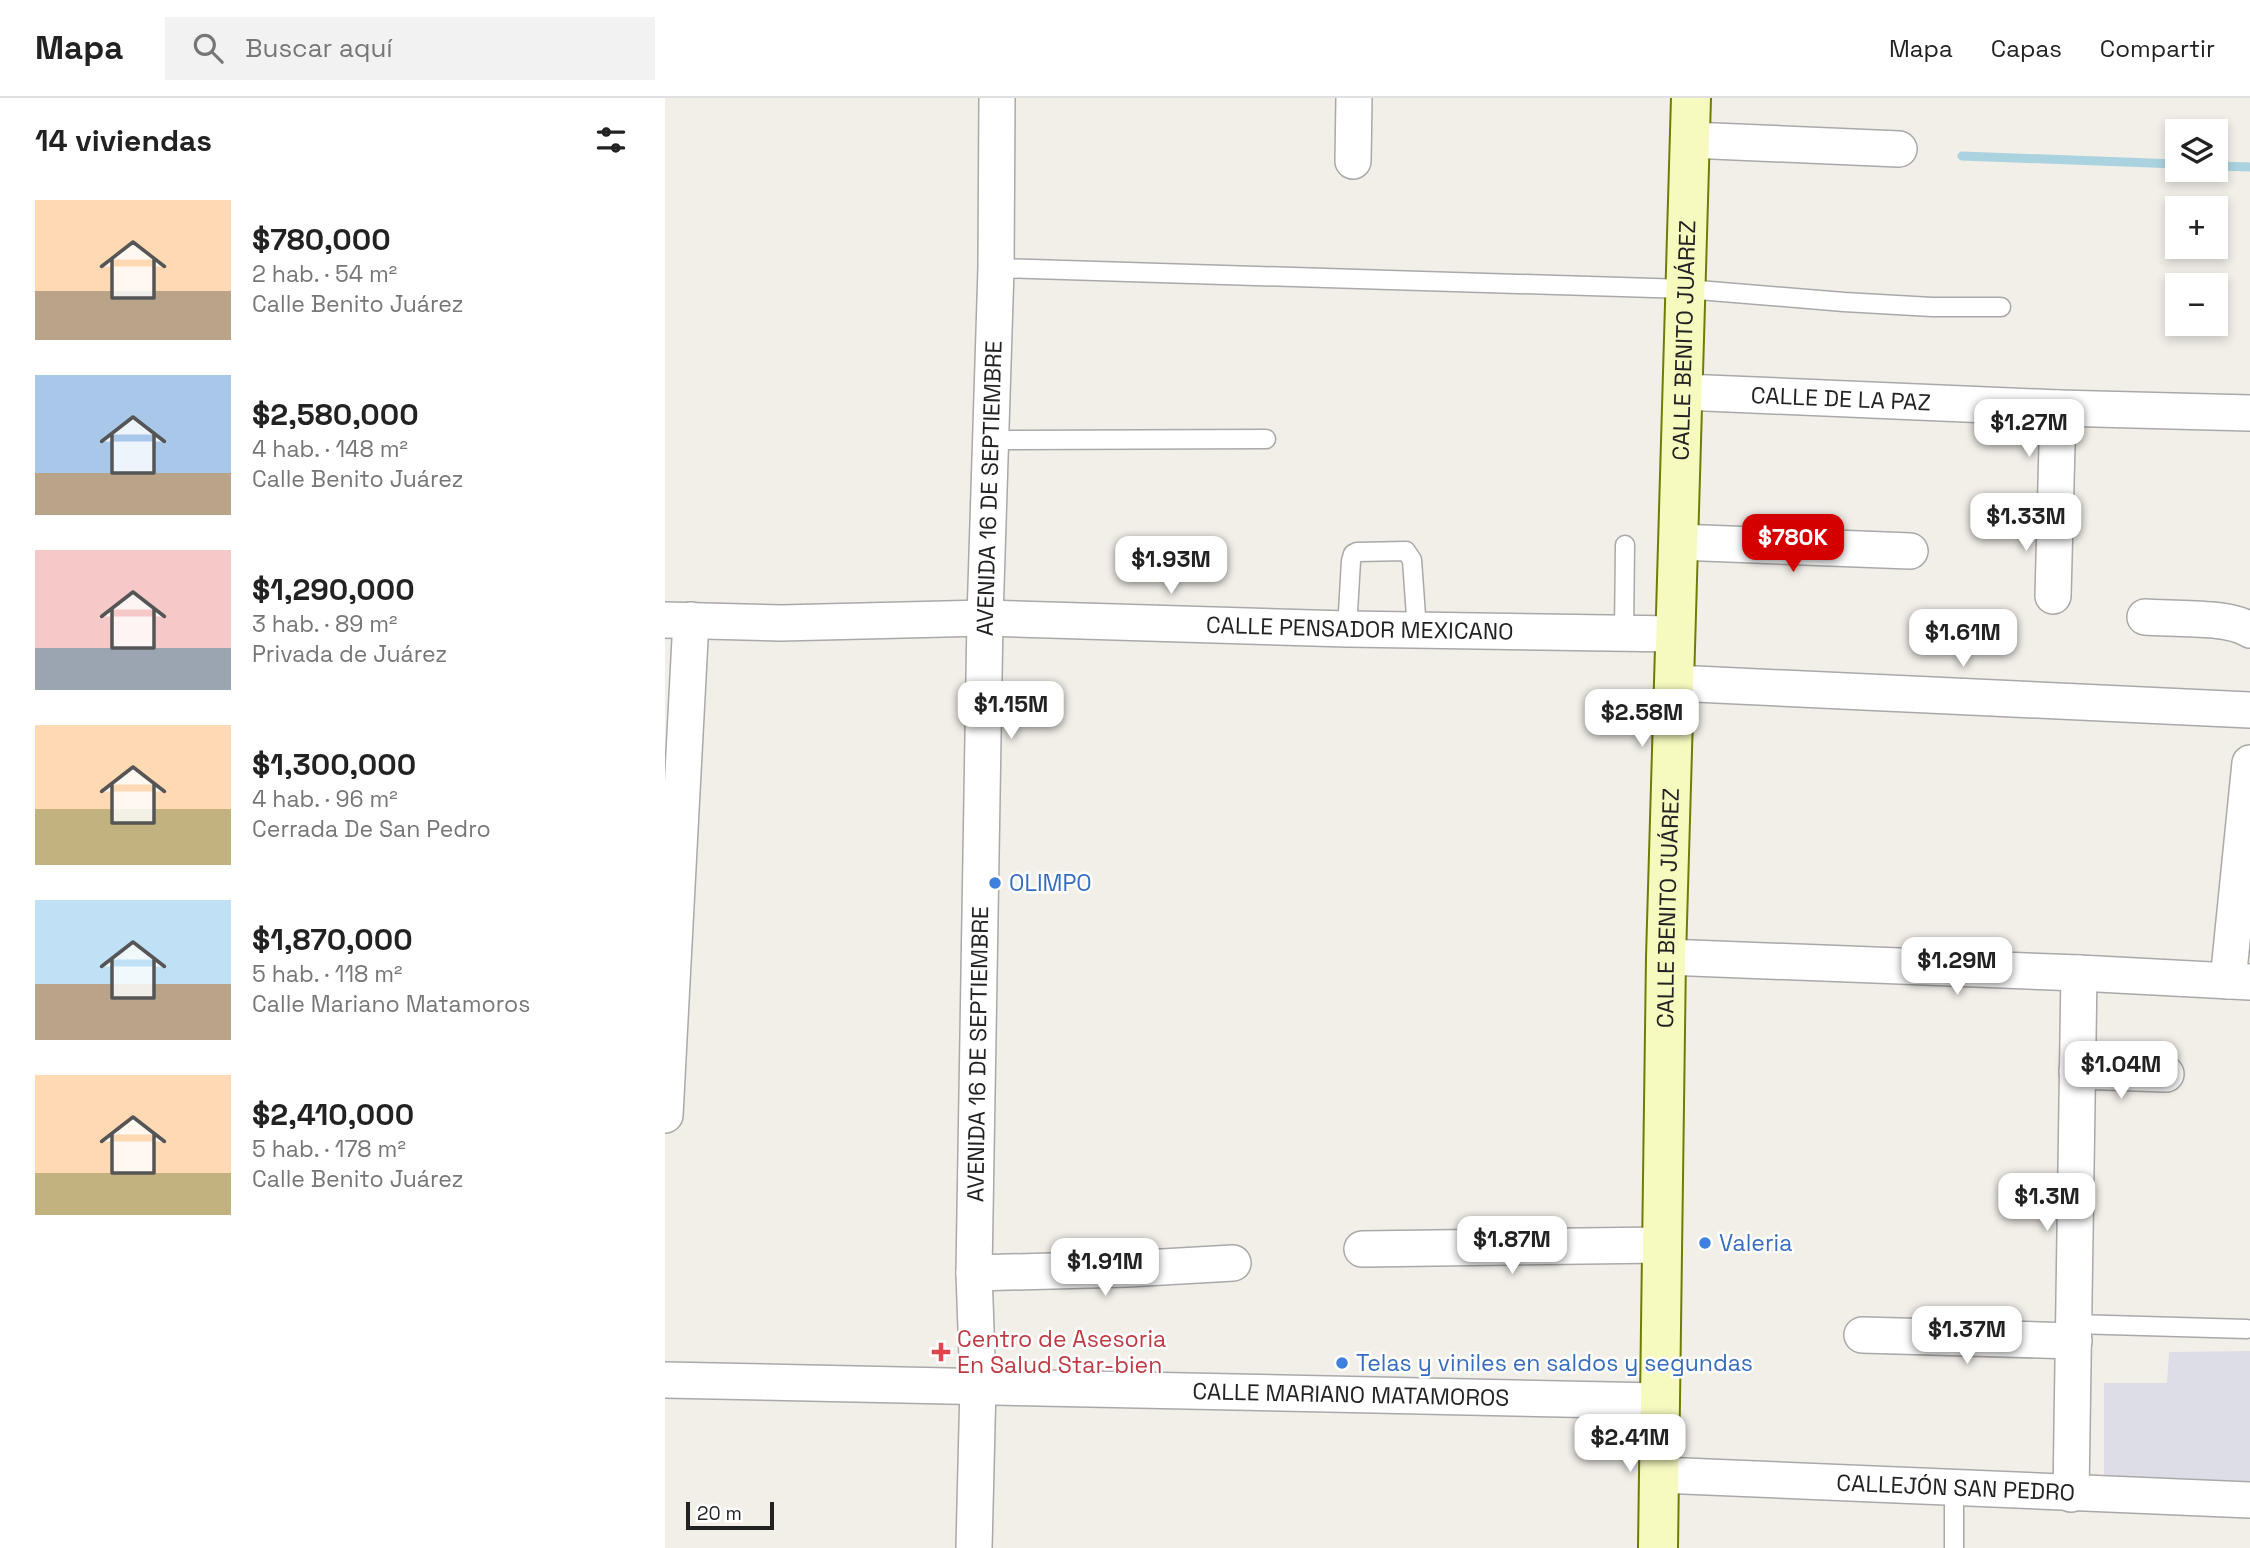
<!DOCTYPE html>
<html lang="es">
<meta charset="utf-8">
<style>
:root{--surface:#fff;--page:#f2f2f2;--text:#222;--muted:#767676;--line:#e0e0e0;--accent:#d40000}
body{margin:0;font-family:"Space Grotesk",sans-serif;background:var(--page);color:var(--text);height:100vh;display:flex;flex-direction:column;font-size:26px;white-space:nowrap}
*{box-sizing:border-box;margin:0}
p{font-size:23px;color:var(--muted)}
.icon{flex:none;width:38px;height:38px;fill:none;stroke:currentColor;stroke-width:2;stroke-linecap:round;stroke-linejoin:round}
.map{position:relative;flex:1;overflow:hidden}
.side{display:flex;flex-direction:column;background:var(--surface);width:665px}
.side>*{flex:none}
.controls{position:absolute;left:1500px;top:21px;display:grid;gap:14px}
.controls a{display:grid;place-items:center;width:63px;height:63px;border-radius:0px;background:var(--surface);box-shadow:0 4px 10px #0003;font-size:35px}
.scale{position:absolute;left:21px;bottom:18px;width:88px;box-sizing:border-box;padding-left:7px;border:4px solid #222;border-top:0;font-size:19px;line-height:24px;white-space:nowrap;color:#222;-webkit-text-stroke:5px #fff;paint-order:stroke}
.price{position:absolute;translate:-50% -60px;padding:0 16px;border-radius:14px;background:#fff;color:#222;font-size:23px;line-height:46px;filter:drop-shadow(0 2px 4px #0008)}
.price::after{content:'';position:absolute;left:50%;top:42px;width:21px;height:16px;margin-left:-10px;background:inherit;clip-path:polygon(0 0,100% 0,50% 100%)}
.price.active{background:var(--accent);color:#fff}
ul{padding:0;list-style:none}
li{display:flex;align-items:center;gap:21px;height:175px;padding:0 35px}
li span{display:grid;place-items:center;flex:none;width:196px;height:140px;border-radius:0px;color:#555}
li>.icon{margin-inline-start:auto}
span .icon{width:84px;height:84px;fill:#fffc;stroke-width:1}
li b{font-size:30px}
h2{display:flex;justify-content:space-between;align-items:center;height:84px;padding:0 35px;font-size:30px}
header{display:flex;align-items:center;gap:42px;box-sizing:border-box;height:98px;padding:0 35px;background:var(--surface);border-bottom:2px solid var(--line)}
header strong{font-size:33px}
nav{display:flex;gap:38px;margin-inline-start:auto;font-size:24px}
.search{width:490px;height:63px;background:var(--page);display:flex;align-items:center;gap:18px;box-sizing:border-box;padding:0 24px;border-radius:0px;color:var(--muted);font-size:26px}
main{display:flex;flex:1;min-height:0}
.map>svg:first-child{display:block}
</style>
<header>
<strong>Mapa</strong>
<div class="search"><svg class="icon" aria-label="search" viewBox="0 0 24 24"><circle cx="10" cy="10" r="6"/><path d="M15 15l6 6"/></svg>Buscar aquí</div>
<nav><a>Mapa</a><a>Capas</a><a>Compartir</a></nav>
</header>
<main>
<section class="side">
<h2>14 viviendas<svg class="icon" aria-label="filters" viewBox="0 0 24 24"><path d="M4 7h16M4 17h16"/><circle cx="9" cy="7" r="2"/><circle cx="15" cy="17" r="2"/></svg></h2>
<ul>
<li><span style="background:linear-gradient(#ffd9b3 65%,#b9a48a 0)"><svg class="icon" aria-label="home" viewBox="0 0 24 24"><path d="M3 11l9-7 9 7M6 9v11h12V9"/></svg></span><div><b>$780,000</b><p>2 hab. · 54 m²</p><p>Calle Benito Juárez</p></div></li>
<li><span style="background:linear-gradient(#a9c7e8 70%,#b9a48a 0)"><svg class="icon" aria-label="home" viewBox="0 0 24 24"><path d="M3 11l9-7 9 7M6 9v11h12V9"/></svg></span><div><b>$2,580,000</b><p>4 hab. · 148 m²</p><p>Calle Benito Juárez</p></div></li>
<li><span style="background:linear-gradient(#f6c9c9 70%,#9aa5b1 0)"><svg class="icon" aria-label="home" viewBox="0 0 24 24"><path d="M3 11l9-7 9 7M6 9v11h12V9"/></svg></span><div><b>$1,290,000</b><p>3 hab. · 89 m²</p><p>Privada de Juárez</p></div></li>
<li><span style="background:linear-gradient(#ffd9b3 60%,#c2b280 0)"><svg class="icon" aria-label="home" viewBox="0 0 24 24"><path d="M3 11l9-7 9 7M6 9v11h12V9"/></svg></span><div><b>$1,300,000</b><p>4 hab. · 96 m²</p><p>Cerrada De San Pedro</p></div></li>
<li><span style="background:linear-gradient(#bfe0f5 60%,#b9a48a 0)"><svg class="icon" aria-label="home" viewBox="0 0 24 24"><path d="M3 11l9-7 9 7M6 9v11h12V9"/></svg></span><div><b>$1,870,000</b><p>5 hab. · 118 m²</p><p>Calle Mariano Matamoros</p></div></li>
<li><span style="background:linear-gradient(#ffd9b3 70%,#c2b280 0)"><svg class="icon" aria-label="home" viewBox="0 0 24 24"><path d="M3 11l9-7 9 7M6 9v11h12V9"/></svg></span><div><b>$2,410,000</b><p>5 hab. · 178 m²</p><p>Calle Benito Juárez</p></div></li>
</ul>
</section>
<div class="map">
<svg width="1585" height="1450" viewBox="0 0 1585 1450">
<rect width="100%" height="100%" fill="#f2efe9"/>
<path fill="#dddde8" d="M1585,1253V1394L1439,1387V1285H1502L1504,1254Z"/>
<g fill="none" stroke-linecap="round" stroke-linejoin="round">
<path stroke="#aad3df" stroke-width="9" d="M1297,58L1512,66
M1550,68L1585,69"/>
<g stroke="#a9a9a9" stroke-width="21">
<path id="service" d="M331,170L1021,191L1179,204L1267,209H1336
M325,342L601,341
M682,531L686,463L688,456L692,454L741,453L747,462L752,532
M959,535L960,447
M1409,1226L1582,1231
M1289,1450V1390"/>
</g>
<g stroke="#a9a9a9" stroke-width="38">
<g id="minor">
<path d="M1025,42L1234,51"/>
<path d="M688,63L689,0"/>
<path id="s1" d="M1018,294L1393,310L1585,315"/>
<path d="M1013,444L1245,453"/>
<path d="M1388,498L1393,310"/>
<path d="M1480,519C1506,521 1564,518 1585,532"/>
<path id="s2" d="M0,522L116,525L320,520L682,531L1010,536"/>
<path d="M1009,585L1585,612"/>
<path d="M1001,859L1414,875L1585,884"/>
<path d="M1563,883L1585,665"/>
<path d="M1412,973L1501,976"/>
<path d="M0,1017L26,522"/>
<path d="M697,1151L997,1147"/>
<path d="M309,1175L462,1171L568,1165"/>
<path d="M1197,1237L1409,1243"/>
<path id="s3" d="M0,1282L995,1303"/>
<path id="s4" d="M995,1377L1585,1402"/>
<path d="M1406,1396L1414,875"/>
<path id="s5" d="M309,1450L313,1287L309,1175L320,520L331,170L332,0"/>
</g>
</g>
<g stroke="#707d05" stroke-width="42">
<g id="secondary">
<path id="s6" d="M993,1450L1001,859L1026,0"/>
</g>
</g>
<use href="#service" stroke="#fff" stroke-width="18"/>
<use href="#minor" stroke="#fff" stroke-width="35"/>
<use href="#secondary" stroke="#f7fabf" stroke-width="38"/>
</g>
<g fill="#3f7fe0" stroke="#fff" stroke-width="2.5">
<circle cx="330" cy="785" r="7"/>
<circle cx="1040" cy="1145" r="7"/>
<circle cx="677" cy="1265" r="7"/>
</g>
<path fill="#e0444e" stroke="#fff" stroke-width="2.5" d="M272.5 1243.5h7v7h7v7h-7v7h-7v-7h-7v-7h7z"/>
<g text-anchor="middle" stroke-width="5" stroke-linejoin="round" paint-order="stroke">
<g font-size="23" fill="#222" stroke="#fff">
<text dy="8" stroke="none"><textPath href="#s6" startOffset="1208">CALLE BENITO JUÁREZ</textPath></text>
<text dy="8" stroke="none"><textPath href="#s1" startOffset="158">CALLE DE LA PAZ</textPath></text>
<text dy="8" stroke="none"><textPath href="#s5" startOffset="1060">AVENIDA 16 DE SEPTIEMBRE</textPath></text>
<text dy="8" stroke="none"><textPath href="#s2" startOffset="695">CALLE PENSADOR MEXICANO</textPath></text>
<text dy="8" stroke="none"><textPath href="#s6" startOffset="640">CALLE BENITO JUÁREZ</textPath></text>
<text dy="8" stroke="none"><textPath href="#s5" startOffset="494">AVENIDA 16 DE SEPTIEMBRE</textPath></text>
<text dy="8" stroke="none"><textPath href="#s3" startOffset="686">CALLE MARIANO MATAMOROS</textPath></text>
<text dy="8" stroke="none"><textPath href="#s4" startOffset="296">CALLEJÓN SAN PEDRO</textPath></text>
</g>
<g font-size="23" fill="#366cbe" stroke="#fff" text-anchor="start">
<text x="344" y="793">OLIMPO</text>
<text x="1054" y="1153">Valeria</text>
<text x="691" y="1273">Telas y viniles en saldos y segundas</text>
</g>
<g font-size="23" fill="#be3a42" stroke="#fff" text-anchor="start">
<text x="292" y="1249">Centro de Asesoria<tspan x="292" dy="26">En Salud Star-bien</tspan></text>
</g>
</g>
</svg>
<div class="controls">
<a><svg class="icon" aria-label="layers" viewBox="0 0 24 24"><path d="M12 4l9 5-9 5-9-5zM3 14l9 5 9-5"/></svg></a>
<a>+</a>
<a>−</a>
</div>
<div class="scale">20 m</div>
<b class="price" style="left:1364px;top:361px">$1.27M</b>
<b class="price" style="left:1361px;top:455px">$1.33M</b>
<b class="price active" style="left:1128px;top:476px">$780K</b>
<b class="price" style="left:506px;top:498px">$1.93M</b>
<b class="price" style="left:1298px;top:571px">$1.61M</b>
<b class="price" style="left:346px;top:643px">$1.15M</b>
<b class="price" style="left:977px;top:651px">$2.58M</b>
<b class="price" style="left:1292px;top:899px">$1.29M</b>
<b class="price" style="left:1456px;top:1003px">$1.04M</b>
<b class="price" style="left:1382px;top:1135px">$1.3M</b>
<b class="price" style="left:847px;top:1178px">$1.87M</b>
<b class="price" style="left:440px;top:1200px">$1.91M</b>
<b class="price" style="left:1302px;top:1268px">$1.37M</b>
<b class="price" style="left:965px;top:1376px">$2.41M</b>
</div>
</main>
